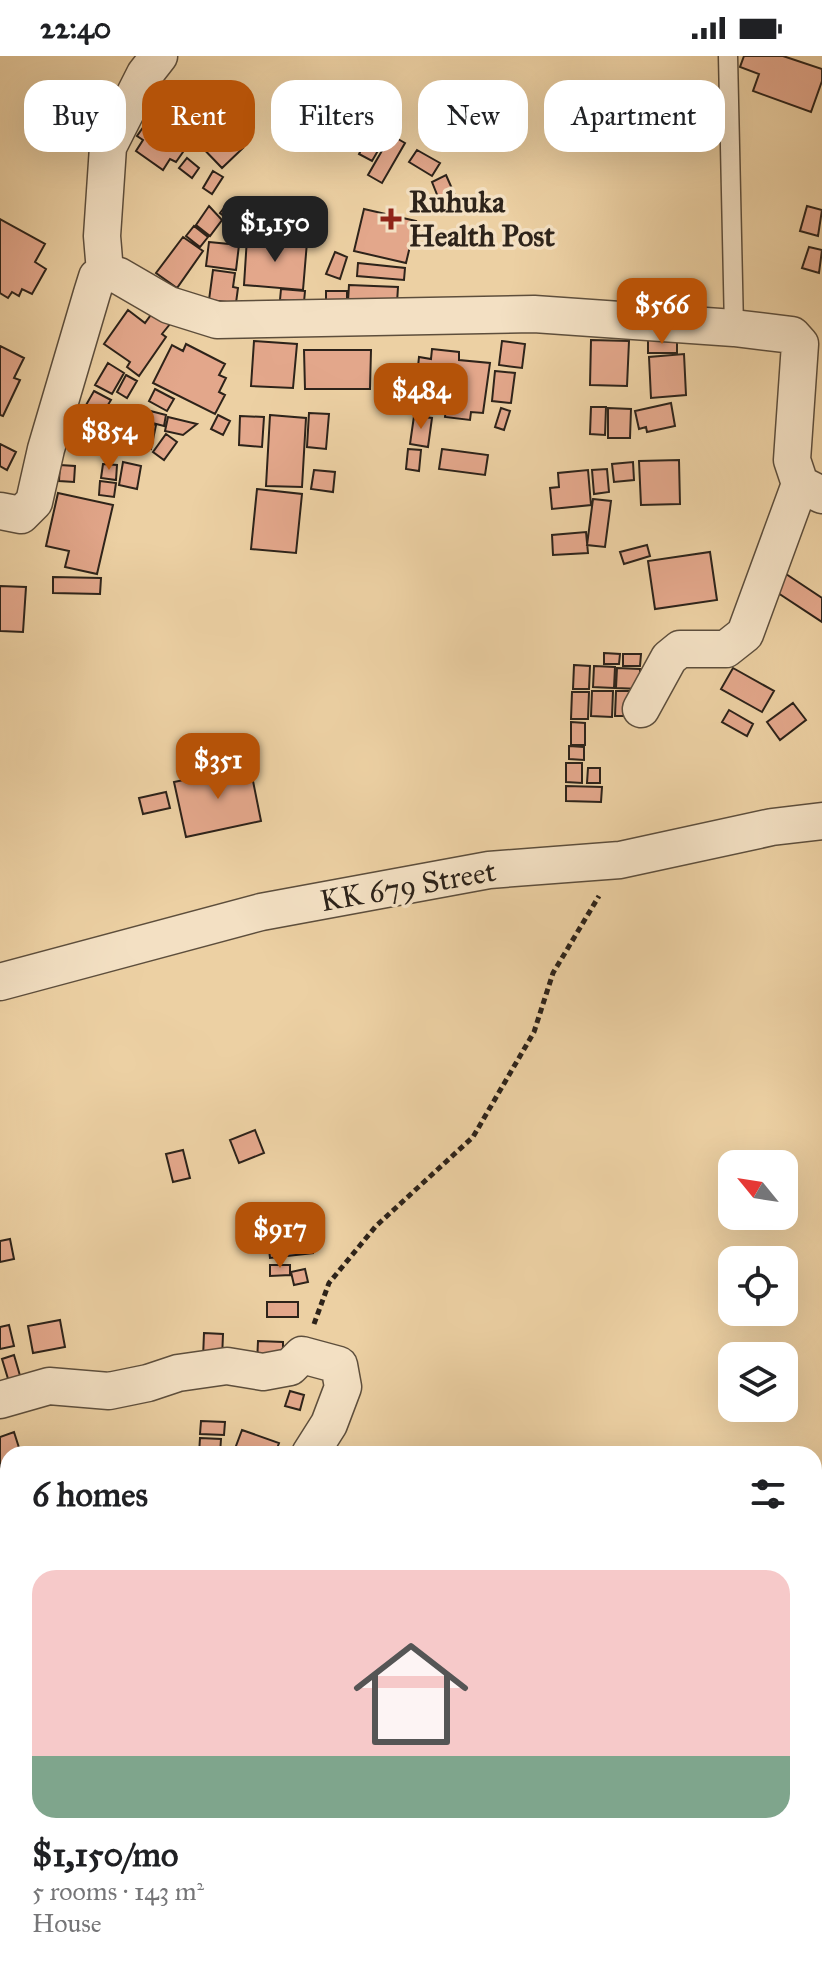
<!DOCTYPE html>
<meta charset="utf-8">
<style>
:root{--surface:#fff;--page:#f6f6f6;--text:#202124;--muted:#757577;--line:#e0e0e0;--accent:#b45309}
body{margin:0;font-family:"IM FELL Great Primer",serif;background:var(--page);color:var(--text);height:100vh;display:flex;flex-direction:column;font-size:30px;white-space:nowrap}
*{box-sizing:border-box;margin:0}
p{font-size:26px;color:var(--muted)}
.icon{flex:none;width:44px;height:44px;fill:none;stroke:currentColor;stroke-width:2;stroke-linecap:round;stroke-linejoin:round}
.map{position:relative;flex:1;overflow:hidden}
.side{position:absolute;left:0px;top:1390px;width:822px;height:536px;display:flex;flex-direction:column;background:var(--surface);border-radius:24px 24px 0 0;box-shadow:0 8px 32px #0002}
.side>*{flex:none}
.hud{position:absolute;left:24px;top:24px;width:774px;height:72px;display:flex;gap:16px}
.needle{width:52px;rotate:300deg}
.buttons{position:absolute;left:718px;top:1094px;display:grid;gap:16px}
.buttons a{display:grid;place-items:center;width:80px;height:80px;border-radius:16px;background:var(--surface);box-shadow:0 8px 32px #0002;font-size:40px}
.price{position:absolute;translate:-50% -68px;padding:0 18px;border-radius:16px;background:var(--accent);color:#fff;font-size:26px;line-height:52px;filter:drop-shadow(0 2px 4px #0008)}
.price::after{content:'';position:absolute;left:50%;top:48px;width:24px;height:18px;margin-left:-12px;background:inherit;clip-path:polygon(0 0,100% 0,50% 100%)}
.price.current{background:#222;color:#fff}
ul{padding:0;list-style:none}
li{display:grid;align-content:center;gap:16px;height:424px;padding:0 32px}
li+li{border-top:2px solid var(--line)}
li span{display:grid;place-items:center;height:248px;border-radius:24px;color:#555}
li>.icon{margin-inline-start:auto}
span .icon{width:144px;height:144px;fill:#fffc;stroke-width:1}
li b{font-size:34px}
h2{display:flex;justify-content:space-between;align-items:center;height:96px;padding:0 32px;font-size:34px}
.chip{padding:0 28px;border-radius:24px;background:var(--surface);box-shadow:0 8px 32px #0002;font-size:28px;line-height:72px}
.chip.current{background:var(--accent);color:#fff}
.status{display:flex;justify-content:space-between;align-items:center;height:56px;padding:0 40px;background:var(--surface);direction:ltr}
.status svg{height:22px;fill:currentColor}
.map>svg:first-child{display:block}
</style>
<div class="status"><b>22:40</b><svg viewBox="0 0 49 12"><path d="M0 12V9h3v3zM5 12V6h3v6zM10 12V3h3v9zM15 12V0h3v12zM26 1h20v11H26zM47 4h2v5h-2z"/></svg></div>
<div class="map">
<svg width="822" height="1926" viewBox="0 0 822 1926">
<rect width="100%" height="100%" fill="#ecd0a3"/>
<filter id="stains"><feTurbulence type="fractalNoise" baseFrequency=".0025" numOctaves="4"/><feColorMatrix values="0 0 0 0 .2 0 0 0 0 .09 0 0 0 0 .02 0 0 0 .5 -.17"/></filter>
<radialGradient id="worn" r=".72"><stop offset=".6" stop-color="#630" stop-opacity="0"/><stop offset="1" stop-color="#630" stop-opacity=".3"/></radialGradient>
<path fill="#e3a78b" stroke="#2d231a" stroke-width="2" d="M744,0H783L822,13V25L811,56L753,35L759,18L740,11Z
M315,48L350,64L339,88L304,72Z
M151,60L162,67L165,62L184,75L181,80L190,86L176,106L170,103L163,114L136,95L143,84L137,80Z
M356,61L388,76L380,92L348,77Z
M214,63L243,92L222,112L194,83Z
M391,79L405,87L382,127L368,119Z
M365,86L379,93L372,105L359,98Z
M417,94L440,107L432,120L409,106Z
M187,102L199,112L192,122L179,112Z
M213,115L223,121L212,138L203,132Z
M446,119L457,144L442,151L432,126Z
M228,147L243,159L235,169L220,157Z
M209,150L222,164L210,180L196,169Z
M807,150L822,154L818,180L800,175Z
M364,153L416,165L406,207L354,195Z
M0,163L45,188L35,206L46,213L32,238L22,233L19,240L12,236L8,242L0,237Z
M194,170L208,181L200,191L186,180Z
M183,181L203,195L177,232L156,217Z
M247,182L307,186L303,234L244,229Z
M209,186L239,189L236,214L206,210Z
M809,191L822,194L819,217L802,212Z
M335,196L347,201L340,223L326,218Z
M358,207L405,212L404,224L357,220Z
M213,214L235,217L233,231L238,232L236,247L209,244Z
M349,229L398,231L397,247L348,245Z
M281,233L305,235L304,246L280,244Z
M326,235H347V247L326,246Z
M128,254L145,267L153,256L170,268L162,278L166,281L139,320L127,311L130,306L104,288Z
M591,284L629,285L627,330L590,329Z
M648,284H677V297H648Z
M254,285L297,288L293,332L251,330Z
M502,285L525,288L522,312L499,309Z
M186,288L225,308L219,319L226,322L219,336L225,339L215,358L153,327L172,289L183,295Z
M0,290L24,302L14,322L20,324L3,360L0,359Z
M432,293L459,296V304L490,307L483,357L471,356L470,364L445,361L446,353L414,350L419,301L431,303Z
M304,294H371L370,333H305Z
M684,298L686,339L651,342L649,301Z
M108,307L124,317L112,338L95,329Z
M495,315L515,317L511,347L492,345Z
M126,319L137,325L127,342L117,336Z
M155,333L174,343L167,355L149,345Z
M94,335L111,344L98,365L82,356Z
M671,347L675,370L647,376L646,371L639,373L635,355Z
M135,351L166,359L164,370L133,362Z
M591,351H606L605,379L590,378Z
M501,352L510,355L504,374L495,371Z
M608,352L631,353L630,382H608Z
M309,357L329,358L326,393L307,391Z
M218,359L230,365L223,379L211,373Z
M270,359L306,362L302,431L266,430Z
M240,360L264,361L262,391L239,389Z
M414,360L432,362L428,391L410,388Z
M168,361L197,368L183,379L165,375Z
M133,364L156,369L151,393L127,387Z
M166,378L177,386L164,404L153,396Z
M0,388L16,396L7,414L0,410Z
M408,393L421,394L419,415L406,413Z
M442,393L488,399L485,419L439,413Z
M679,404L680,448L641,449L639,405Z
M123,406L141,410L137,433L119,429Z
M633,406L634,424L614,426L612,408Z
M103,408L117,409L116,424L101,422Z
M60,409L75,410L74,426L59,425Z
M607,413L609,436L594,438L592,414Z
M314,414L335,416L333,436L311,433Z
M588,414L591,449L552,453L550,432L559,431L558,417Z
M100,425L116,427L114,441L99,439Z
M257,433L302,438L296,497L251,493Z
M58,437L113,449L97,518L65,511L69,495L46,490Z
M593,443L611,445L605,491L587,489Z
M586,476L588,497L553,499L552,479Z
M647,489L650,500L624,508L620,496Z
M710,496L717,544L655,553L648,505Z
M786,518L822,542V566L775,535Z
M53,521L101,522L100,538L53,537Z
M0,530L26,531L23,576L0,575Z
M604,597L620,598L619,608H604Z
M623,598H641L640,610H623Z
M574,609L590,610L589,633H573Z
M594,610L615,611L614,632L593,631Z
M617,612L640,613V633L616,632Z
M733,612L774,635L762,656L721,633Z
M592,635H613L612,661L591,660Z
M616,635H632L631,660H615Z
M572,636H589L588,663H571Z
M793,647L806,664L780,684L767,666Z
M729,654L753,668L747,680L722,666Z
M571,666L585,667V689H571Z
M569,690L584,691V704L569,703Z
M566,707H582V727L566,726Z
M250,710L261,765L186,781L174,726Z
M588,712H600V727H587Z
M566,730L602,731L601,746L566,745Z
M166,736L170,752L143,758L139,742Z
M255,1074L264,1097L239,1107L230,1084Z
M183,1094L190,1122L173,1126L166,1098Z
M289,1173L290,1180L311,1177L313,1197L270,1202L267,1175Z
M10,1183L14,1203L0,1206V1185Z
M270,1209H290V1219L270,1220Z
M305,1213L308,1226L294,1229L291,1216Z
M267,1246H298V1261H267Z
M60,1264L65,1291L33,1297L28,1270Z
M9,1269L14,1290L0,1293V1271Z
M204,1277L223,1278L222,1303L203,1302Z
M258,1285L283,1286V1308H257Z
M14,1299L21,1323L9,1326L2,1303Z
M290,1335L304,1339L300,1354L285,1350Z
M201,1365L225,1366L224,1379L200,1378Z
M242,1374L279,1387L275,1398H233Z
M14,1376L21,1398H8V1408L0,1411V1381Z
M200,1382L221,1383L220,1398H199Z
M8,1533V1559L3,1561L0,1536Z
M8,1757V1784L1,1793L0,1766Z
M8,1836V1880L0,1868V1842Z
M8,1912V1918H26L31,1926H0V1918Z
M285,1918H323L318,1926H280Z"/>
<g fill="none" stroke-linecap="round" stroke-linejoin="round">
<g stroke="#5d4e3c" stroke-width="21">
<path id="lane" d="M728,0L734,272"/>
</g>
<g stroke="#5d4e3c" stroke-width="39">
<path id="street" d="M105,216L102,180L108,91L145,18L159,0
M0,455L21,459L34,446L46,393L92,237L97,221L105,216L119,220L169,249L217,264L534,258L734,272L792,279L800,288L792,404L800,428L822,439
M641,653L669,602L680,593H726L745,578L800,428
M0,926L261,856L489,814L620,804L772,771L822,765
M0,1344L49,1330L109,1335L148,1327L178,1317L227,1310L263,1316L290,1311L302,1299L339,1309L343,1331L329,1368L310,1398
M0,1583L8,1582
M341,1926L342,1918"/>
</g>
<path stroke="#2d231a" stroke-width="5" stroke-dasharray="6 4" stroke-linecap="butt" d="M314,1268L329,1227L376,1170L473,1081L534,976L553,917L599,840"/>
<use href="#lane" stroke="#f3e0c3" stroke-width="18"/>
<use href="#street" stroke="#f3e0c3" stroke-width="36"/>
</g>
<path fill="#8f2418" stroke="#f3e0c3" stroke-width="3" d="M387 151h8v8h8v8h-8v8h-8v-8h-8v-8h8z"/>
<g text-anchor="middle" stroke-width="7" stroke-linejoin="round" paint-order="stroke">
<g font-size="30" font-weight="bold" fill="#2d231a" stroke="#f3e0c3" text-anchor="start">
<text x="409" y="156">Ruhuka<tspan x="409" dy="34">Health Post</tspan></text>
</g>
<g font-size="30" fill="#2d231a" stroke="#f3e0c3">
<text transform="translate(408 830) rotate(-10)" y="10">KK 679 Street</text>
</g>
</g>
<rect width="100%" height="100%" filter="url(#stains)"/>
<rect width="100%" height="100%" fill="url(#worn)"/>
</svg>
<div class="buttons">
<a><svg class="needle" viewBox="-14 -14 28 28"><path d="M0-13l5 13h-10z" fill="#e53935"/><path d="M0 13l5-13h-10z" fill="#757577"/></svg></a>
<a><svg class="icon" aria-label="locate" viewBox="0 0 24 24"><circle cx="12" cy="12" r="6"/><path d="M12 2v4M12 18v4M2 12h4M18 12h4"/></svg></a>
<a><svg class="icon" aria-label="layers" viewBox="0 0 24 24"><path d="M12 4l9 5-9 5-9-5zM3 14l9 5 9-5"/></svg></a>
</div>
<b class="price current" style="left:275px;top:208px">$1,150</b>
<b class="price" style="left:662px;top:290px">$566</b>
<b class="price" style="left:421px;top:375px">$484</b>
<b class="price" style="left:109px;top:416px">$854</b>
<b class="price" style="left:218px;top:745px">$351</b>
<b class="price" style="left:280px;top:1214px">$917</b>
<div class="hud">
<a class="chip">Buy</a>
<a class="chip current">Rent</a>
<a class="chip">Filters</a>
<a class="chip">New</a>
<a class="chip">Apartment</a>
</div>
<section class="side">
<h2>6 homes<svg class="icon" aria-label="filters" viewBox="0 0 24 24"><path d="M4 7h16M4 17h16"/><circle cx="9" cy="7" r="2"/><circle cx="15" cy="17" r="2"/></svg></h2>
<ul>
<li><span style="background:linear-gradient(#f6c9c9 75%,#7fa58c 0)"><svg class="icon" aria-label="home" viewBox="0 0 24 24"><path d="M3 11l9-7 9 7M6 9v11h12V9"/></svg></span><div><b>$1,150/mo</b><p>5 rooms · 143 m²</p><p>House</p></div></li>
</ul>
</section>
</div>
